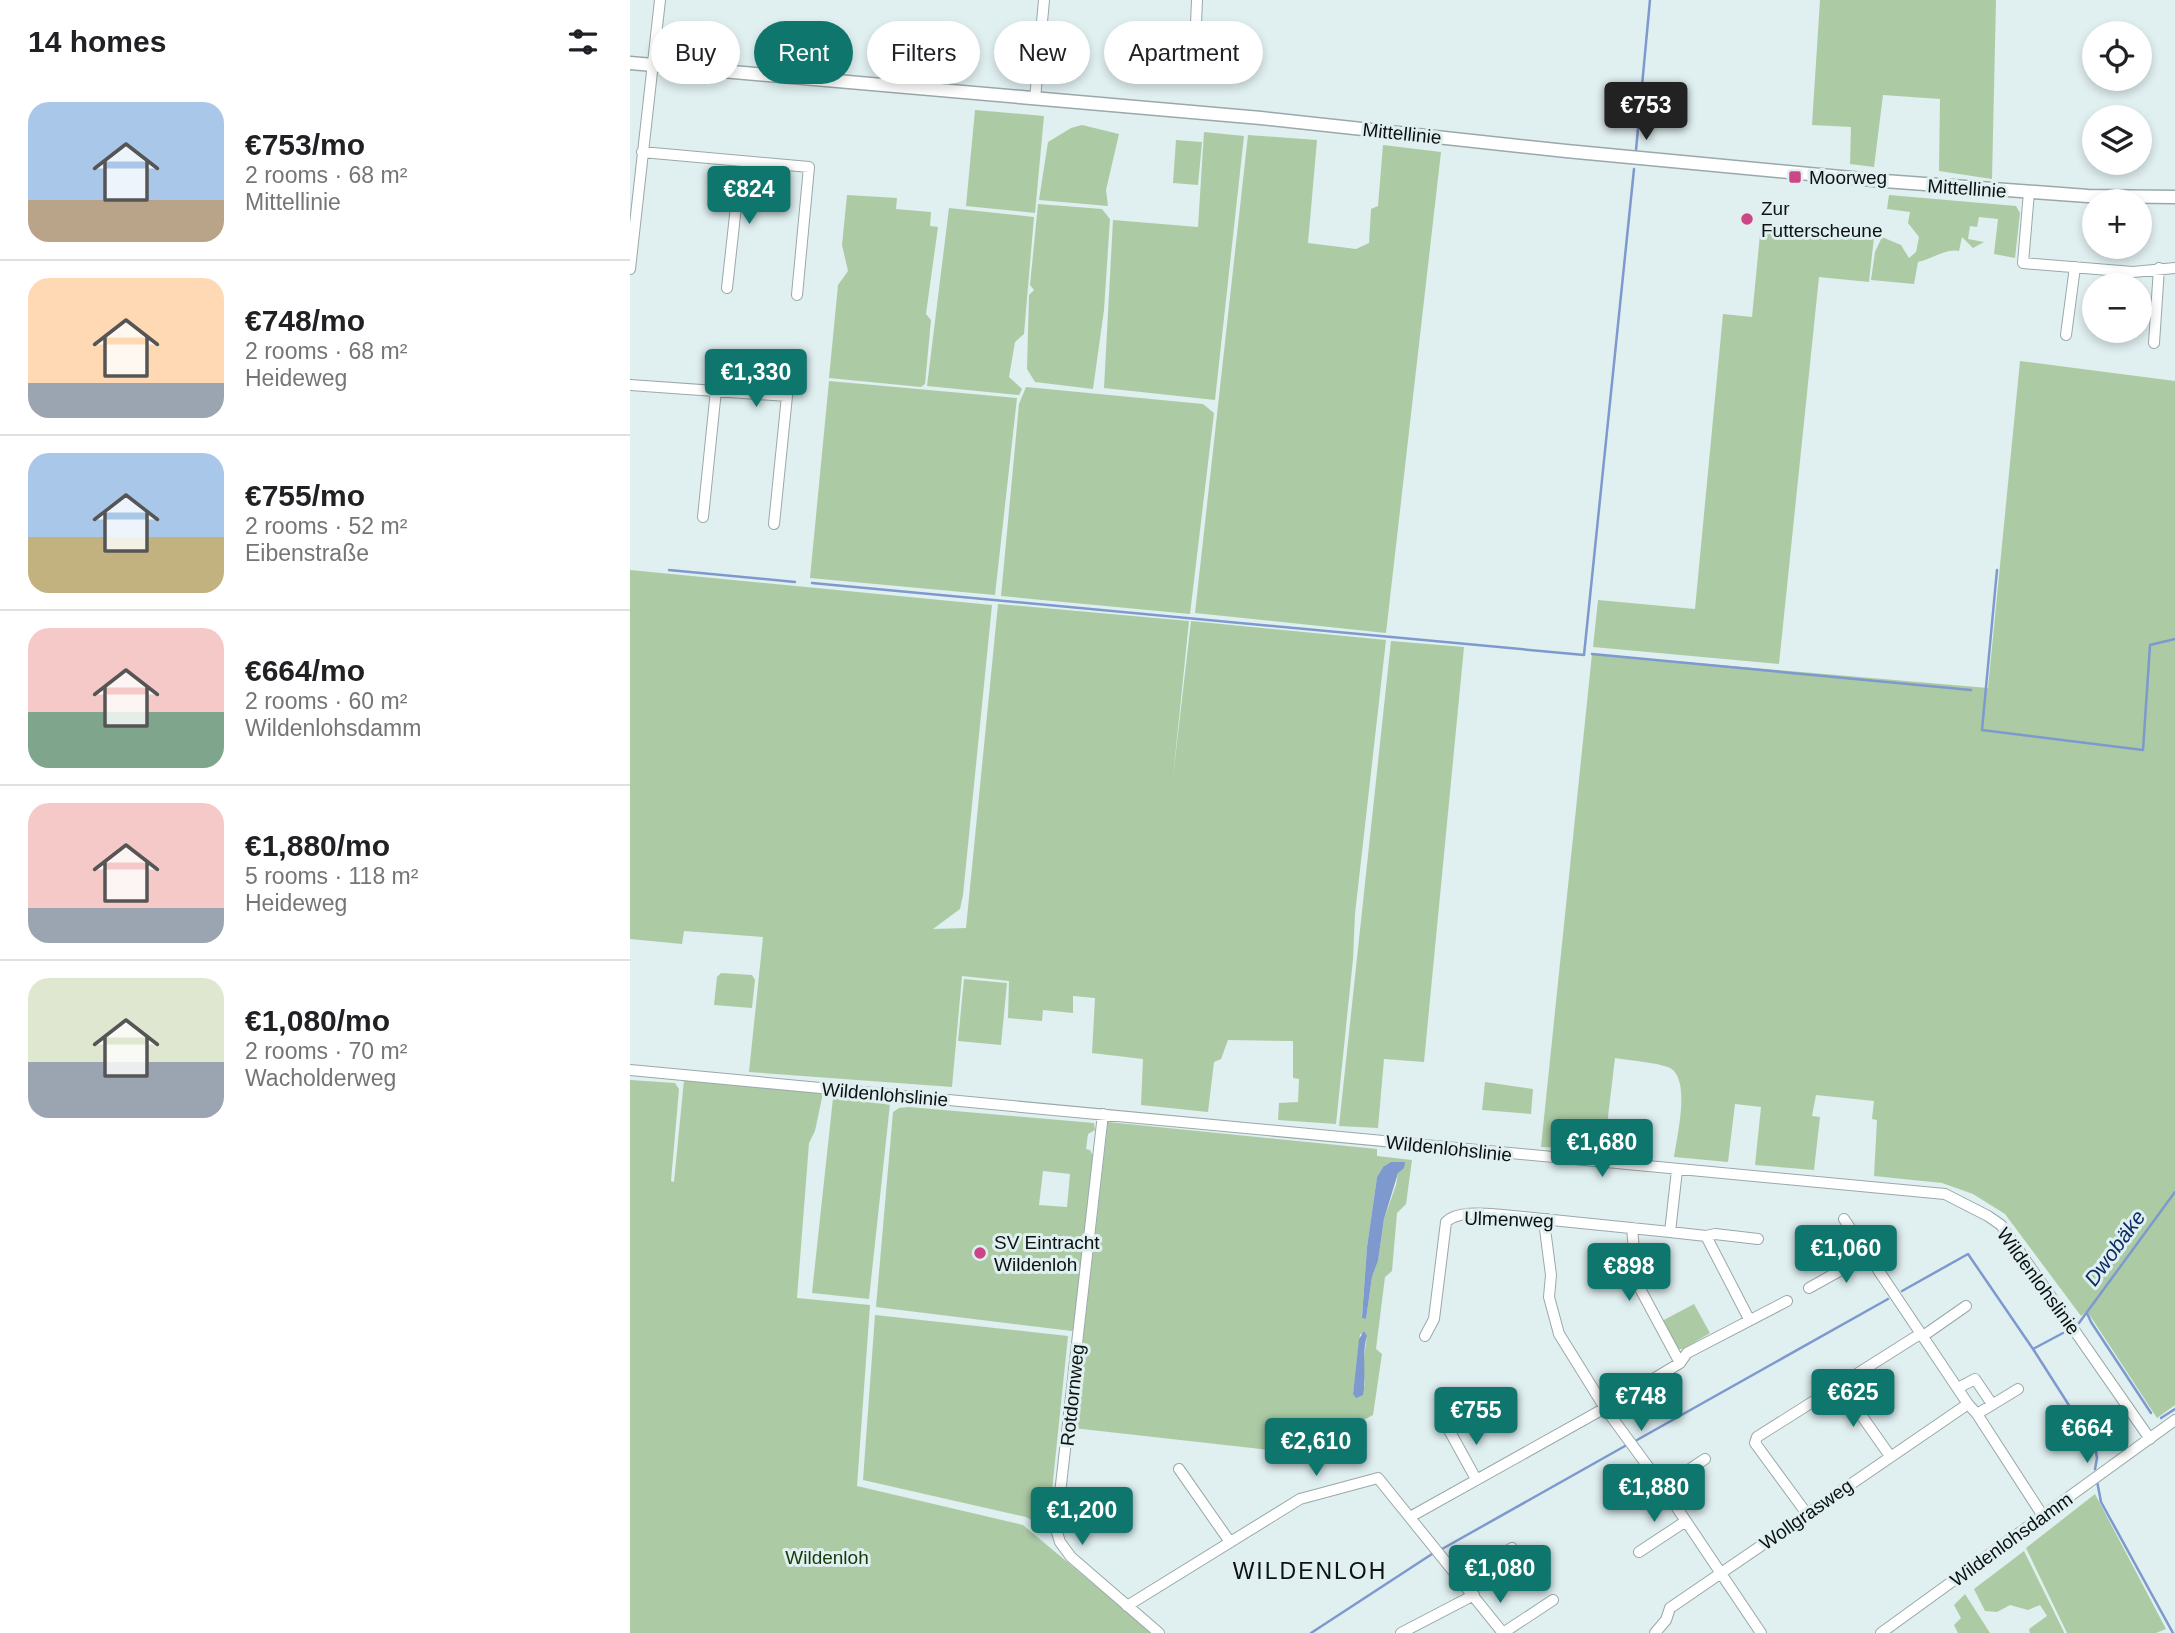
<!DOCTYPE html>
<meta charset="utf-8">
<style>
:root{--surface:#fff;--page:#f2f2f2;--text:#202124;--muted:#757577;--line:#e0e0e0;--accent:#0f766e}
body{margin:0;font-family:Arial,sans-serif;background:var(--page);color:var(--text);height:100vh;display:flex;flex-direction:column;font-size:26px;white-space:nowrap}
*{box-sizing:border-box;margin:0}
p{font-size:23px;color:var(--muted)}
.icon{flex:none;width:38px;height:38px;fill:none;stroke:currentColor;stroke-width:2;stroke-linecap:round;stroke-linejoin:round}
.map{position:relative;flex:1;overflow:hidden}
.details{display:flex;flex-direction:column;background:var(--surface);width:630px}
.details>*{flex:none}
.banner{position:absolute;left:21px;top:21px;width:665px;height:63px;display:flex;gap:14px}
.buttons{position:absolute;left:1452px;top:21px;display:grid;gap:14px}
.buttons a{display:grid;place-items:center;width:70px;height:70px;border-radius:50%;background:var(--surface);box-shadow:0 4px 10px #0003;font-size:35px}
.price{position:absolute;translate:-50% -60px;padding:0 16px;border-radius:7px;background:var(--accent);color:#fff;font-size:23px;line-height:46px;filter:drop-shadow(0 2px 4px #0008)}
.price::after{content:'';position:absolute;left:50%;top:42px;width:21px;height:16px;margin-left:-10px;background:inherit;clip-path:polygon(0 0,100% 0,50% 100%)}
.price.on{background:#222;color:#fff}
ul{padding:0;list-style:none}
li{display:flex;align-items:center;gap:21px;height:175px;padding:0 28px}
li+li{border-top:2px solid var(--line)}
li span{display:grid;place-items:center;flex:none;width:196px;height:140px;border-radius:21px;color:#555}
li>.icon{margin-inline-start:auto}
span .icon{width:84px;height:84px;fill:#fffc;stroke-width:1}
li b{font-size:30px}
h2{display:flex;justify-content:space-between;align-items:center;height:84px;padding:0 28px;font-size:30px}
.tag{padding:0 24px;border-radius:32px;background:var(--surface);box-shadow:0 4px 10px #0003;font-size:24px;line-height:63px}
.tag.on{background:var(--accent);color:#fff}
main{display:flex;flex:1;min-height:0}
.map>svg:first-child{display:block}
</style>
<main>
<section class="details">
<h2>14 homes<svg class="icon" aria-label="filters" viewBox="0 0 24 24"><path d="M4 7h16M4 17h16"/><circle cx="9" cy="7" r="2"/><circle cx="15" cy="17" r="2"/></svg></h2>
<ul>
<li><span style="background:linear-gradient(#a9c7e8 70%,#b9a48a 0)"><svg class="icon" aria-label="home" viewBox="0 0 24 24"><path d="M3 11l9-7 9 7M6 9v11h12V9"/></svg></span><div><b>€753/mo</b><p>2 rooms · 68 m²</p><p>Mittellinie</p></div></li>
<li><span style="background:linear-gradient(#ffd9b3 75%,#9aa5b1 0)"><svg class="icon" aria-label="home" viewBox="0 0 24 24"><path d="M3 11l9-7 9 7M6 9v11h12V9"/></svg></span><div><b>€748/mo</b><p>2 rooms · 68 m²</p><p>Heideweg</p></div></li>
<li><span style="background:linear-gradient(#a9c7e8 60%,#c2b280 0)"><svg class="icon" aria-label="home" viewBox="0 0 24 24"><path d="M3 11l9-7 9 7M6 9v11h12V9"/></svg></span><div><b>€755/mo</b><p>2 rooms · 52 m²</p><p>Eibenstraße</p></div></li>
<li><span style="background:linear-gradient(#f6c9c9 60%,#7fa58c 0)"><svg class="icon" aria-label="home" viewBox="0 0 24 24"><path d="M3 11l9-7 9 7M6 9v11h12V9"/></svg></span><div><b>€664/mo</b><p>2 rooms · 60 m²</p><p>Wildenlohsdamm</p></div></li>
<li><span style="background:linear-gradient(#f6c9c9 75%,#9aa5b1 0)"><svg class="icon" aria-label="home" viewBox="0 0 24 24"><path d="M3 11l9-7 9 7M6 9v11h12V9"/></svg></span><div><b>€1,880/mo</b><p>5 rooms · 118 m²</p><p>Heideweg</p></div></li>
<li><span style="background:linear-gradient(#dfe7d0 60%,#9aa5b1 0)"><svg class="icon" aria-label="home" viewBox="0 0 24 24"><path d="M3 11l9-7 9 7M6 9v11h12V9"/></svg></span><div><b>€1,080/mo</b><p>2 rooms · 70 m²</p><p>Wacholderweg</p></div></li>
</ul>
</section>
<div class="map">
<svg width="1545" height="1633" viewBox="0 0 1545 1633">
<rect width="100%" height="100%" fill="#e0eff0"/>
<path fill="#accba5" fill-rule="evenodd" d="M1190,0H1366L1362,179L1309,171L1310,99L1253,95L1244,167L1220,164L1221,127L1182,125Z
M345,110L414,116L405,213L336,206Z
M452,125L489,134L476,190L478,206L409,200L418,142L441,128Z
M574,132L614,136L585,400L474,388L483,220L568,227Z
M618,135L687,140L678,243L726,249L739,243L741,209L748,206L753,145L811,152L756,633L565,613Z
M546,140L572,142L568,185L543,183Z
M217,195L267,198L266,209L301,212L300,226L308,227L296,314L301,320L295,384L291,387L199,378L208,285L218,271L212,245Z
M1259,195L1386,206L1390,213L1385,258L1364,254L1368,219L1349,217L1347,227L1340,226L1338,239L1354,242L1343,248L1332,237L1329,251C1316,248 1302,259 1288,262L1284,284L1241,280L1245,252L1252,237L1271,245L1279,258L1286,252L1289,237L1278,223L1280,212L1257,209Z
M408,204L472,209L480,219L474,310L463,389L405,382L397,369L399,295L404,290L400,285Z
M319,208L404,217L394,334L385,342L379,377L392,389L389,395L297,386Z
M1131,224L1244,237L1239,282L1189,277L1149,664L963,647L968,600L1065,609L1093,314L1122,317Z
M1390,361L1545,381V1405L1527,1418L1457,1311L1451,1316L1375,1214L1343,1194L1312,1183L1244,1176L1247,1120L1242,1119L1244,1101L1186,1095L1182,1116L1190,1117L1184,1170L1125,1165L1131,1107L1105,1104L1098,1162L1044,1157C1047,1136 1061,1079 1040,1068C1030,1063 997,1060 985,1058L974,1150L911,1147L962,654L1358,688Z
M199,381L387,398L365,595L180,578Z
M396,387L573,404L584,413L560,614L371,596L389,404Z
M0,570L362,605L333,895L330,909L303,929L336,928L368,604L559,621L543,777L561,621L756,640L725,914L723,959L706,1124L648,1120L649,1103L668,1102L669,1079L663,1078V1041L598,1040L591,1059L584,1062L578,1112L511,1105L513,1059L462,1053L465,998L443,996V1013L413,1010L412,1021L378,1018L379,981L332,976L322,1087L119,1072L133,937L54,931L52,944L0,939Z
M761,641L834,647L794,1062L754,1059L748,1128L709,1126Z
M91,973L122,975L125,980L122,1008L84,1005L87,977Z
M334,979L377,983L371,1045L328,1041Z
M0,1080L45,1083L49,1089L41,1181L44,1182L54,1080L193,1093L185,1131L179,1143L167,1298L240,1305L227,1486L393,1525L522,1633H0Z
M855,1082L903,1089L901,1114L852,1110Z
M203,1098L260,1104L239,1299L182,1293Z
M279,1107L464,1123L465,1130L458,1134L456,1149L460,1150L463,1156L445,1327L442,1331L246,1307L263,1112L269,1108ZM413,1171L440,1174L437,1207L409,1205Z
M478,1122L747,1149V1156L782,1160L776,1204L767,1213L762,1271L755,1277L746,1349L752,1354L743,1415L675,1450L649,1451L443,1428ZM753,1167L770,1170L768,1173L766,1185L754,1219L748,1261L742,1277L736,1319L732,1318L737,1247L747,1177ZM730,1334L737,1336L733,1363L735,1385L723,1394Z
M1064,1304L1080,1333L1053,1349H1047L1032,1321Z
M245,1315L438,1336L418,1529L396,1517L233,1480Z
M1465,1494L1536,1629L1526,1633H1437L1396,1548Z
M1394,1551L1434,1632V1633H1400L1399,1629L1417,1616L1410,1605L1398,1610L1380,1605L1367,1612L1355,1611L1344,1589Z
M1335,1594L1360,1633H1328L1324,1625L1331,1618L1324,1605Z"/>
<path fill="#7d99cd" d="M761,1162H775L774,1168L768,1173L754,1219L748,1261L742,1277L736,1319L732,1318L737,1247L747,1177L753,1167Z
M734,1331L737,1336C731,1355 737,1375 733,1395L726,1398L723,1394L729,1339Z"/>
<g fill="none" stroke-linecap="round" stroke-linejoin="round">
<path stroke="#7d99cd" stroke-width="2.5" d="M1006,150L1020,0
M39,570L165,582
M1367,570L1352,730L1513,750L1520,645L1545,639
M182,583L954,655L1004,169
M962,654L1341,690
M1272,1291L1338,1254L1403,1349
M1457,1313L1461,1322L1521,1413
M1449,1323L1545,1192
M1433,1333L1403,1349L1465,1446L1467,1458L1465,1469
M1531,1418L1545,1409
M1007,1440L1258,1299
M1467,1481L1471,1502L1543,1633
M812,1549L995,1446
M681,1633L802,1554"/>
<g stroke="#9aa8a9" stroke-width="12">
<path id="minor" d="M566,24L567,0
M405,99L414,0
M12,152L179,167L167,295
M1399,192L1393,263L1503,272L1545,268
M0,269L30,0
M97,288L111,161
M1436,335L1445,267
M1524,343L1529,268
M0,385L157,396L144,524
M73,517L86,390
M0,1070L1315,1194L1358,1216L1371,1225L1520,1439
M473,1114L426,1529L430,1542L441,1557L529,1633
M917,1219L915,1229L921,1275L919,1297L929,1334L975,1408L1033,1487L1131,1633
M1214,1219L1338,1404L1347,1414L1413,1516
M1002,1228L1007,1283L1050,1363
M1040,1232L1076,1236L1119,1319
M1076,1236L1085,1234L1128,1239
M1179,1288L1238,1255
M795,1336L804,1319L816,1222C828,1210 857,1214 873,1215L1040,1232L1047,1170
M1293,1336L1336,1306
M1210,1385L1260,1456
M1328,1388L1345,1379L1362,1404
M1347,1414L1388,1389
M819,1430L846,1479
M549,1469L600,1542
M1033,1487L1075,1459
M980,1500L1021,1472
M1177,1514L1125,1443L1127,1437L1290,1334
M780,1517L975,1408L1050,1363L1057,1353L1157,1301
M1009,1552L1056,1521
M832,1581L882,1548
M497,1606L670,1499L748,1478L873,1633
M771,1633L844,1595
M873,1633L923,1600
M1025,1633L1036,1620L1040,1608L1338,1404
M1251,1633L1545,1420"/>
</g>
<g stroke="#9aa8a9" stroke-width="15">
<path id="tertiary" d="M0,63L631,118L936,151L1254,181L1458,196L1545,197"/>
</g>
<use href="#minor" stroke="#fff" stroke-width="10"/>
<use href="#tertiary" stroke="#fff" stroke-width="12"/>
</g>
<g fill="#cc4687" stroke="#e0eff0" stroke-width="2.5">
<rect x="1158" y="170" width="14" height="14" rx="3.5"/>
<circle cx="1117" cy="219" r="7"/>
<circle cx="350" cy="1253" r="7"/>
</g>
<g text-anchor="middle" stroke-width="6" stroke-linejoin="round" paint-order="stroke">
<g font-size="19" fill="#0c1112" stroke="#e0eff0">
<text transform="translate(772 133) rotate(6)" y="7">Mittellinie</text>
<text transform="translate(1337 188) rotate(4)" y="7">Mittellinie</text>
<text transform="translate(255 1094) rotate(5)" y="7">Wildenlohslinie</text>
<text transform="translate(819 1148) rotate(6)" y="7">Wildenlohslinie</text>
<text transform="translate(879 1219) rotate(2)" y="7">Ulmenweg</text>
<text transform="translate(1409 1281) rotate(54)" y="7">Wildenlohslinie</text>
<text transform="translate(442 1395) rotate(-84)" y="7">Rotdornweg</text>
<text transform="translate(1176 1514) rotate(-35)" y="7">Wollgrasweg</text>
<text transform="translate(1381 1539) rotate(-36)" y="7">Wildenlohsdamm</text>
</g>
<g font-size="19" fill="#0c1112" stroke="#e0eff0" text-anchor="start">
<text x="1179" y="184">Moorweg</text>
<text x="1131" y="215">Zur<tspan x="1131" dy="22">Futterscheune</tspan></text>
<text x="364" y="1249">SV Eintracht<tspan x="364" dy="22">Wildenloh</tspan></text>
</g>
<g font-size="19" fill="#133b07" stroke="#e0eff0">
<text x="197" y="1564">Wildenloh</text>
</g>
<g font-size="21" font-style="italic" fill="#0c2a68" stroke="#e0eff0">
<text transform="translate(1485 1248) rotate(-54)" y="7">Dwobäke</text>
</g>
<g font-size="23" letter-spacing="2" fill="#0c1112" stroke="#e0eff0">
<text x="680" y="1579">WILDENLOH</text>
</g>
</g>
</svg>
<div class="buttons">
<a><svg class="icon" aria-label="locate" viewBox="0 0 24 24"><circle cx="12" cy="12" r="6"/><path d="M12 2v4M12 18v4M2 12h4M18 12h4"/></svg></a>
<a><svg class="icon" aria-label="layers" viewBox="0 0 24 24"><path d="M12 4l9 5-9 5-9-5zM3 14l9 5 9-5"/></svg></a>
<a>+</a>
<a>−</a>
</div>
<b class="price on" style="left:1016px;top:142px">€753</b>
<b class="price" style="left:119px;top:226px">€824</b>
<b class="price" style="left:126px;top:409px">€1,330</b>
<b class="price" style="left:972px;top:1179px">€1,680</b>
<b class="price" style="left:1216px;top:1285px">€1,060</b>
<b class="price" style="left:999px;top:1303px">€898</b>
<b class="price" style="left:1223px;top:1429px">€625</b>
<b class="price" style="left:1011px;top:1433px">€748</b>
<b class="price" style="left:846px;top:1447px">€755</b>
<b class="price" style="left:1457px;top:1465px">€664</b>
<b class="price" style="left:686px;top:1478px">€2,610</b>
<b class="price" style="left:1024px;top:1524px">€1,880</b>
<b class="price" style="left:452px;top:1547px">€1,200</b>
<b class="price" style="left:870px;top:1605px">€1,080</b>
<div class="banner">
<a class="tag">Buy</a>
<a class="tag on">Rent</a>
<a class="tag">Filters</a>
<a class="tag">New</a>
<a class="tag">Apartment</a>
</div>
</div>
</main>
